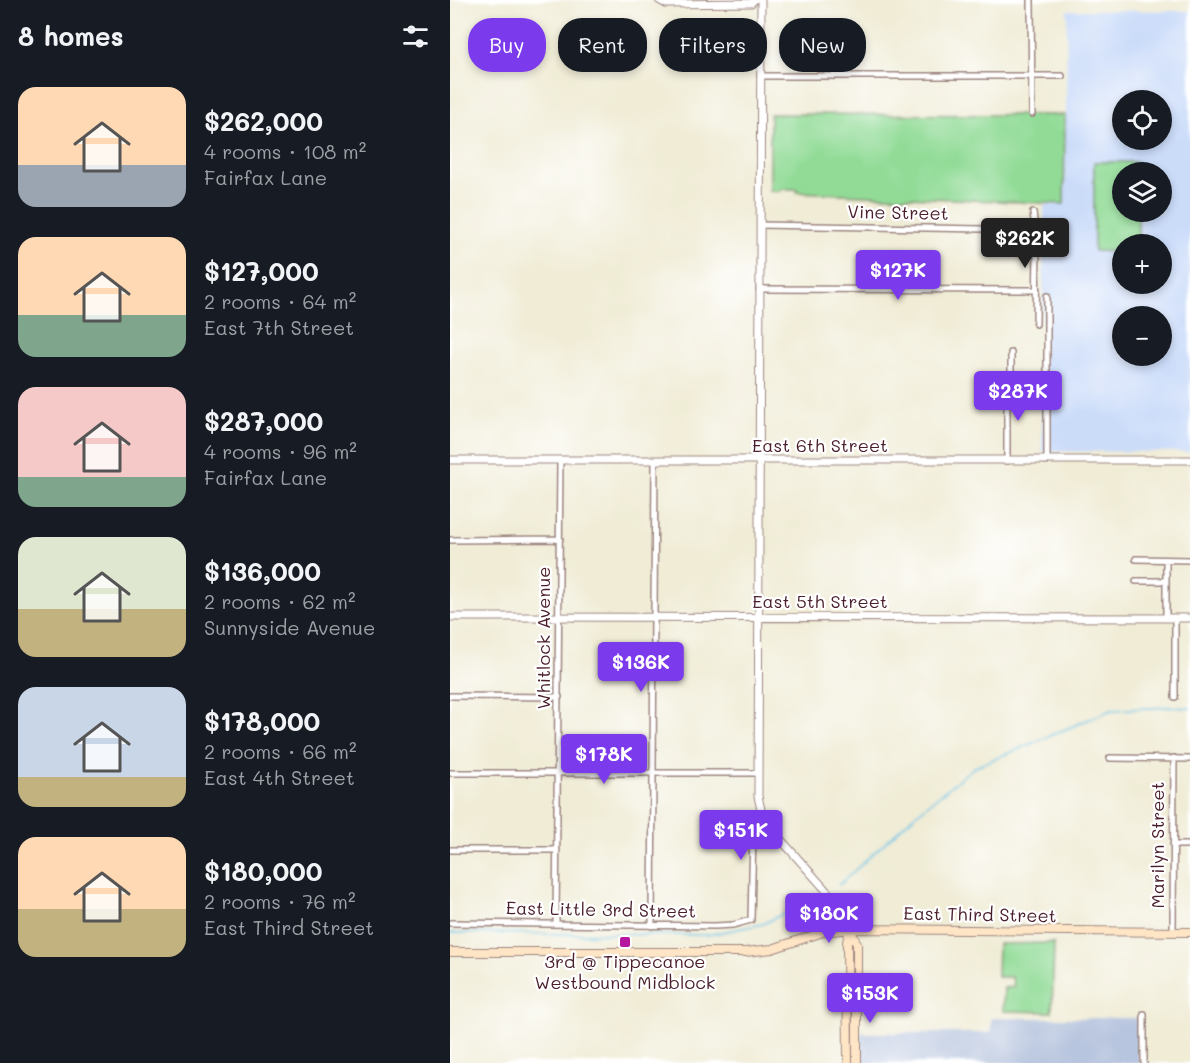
<!DOCTYPE html>
<meta charset="utf-8">
<style>
:root{--surface:#171b24;--page:#20242c;--text:#f1f3f6;--muted:#9ea1a6;--accent:#7c3aed}
body{margin:0;font-family:Mali,sans-serif;background:var(--page);color:var(--text);height:100vh;display:flex;flex-direction:column;font-size:22px;white-space:nowrap}
*{box-sizing:border-box;margin:0}
p{font-size:20px;color:var(--muted)}
.icon{flex:none;width:33px;height:33px;fill:none;stroke:currentColor;stroke-width:2;stroke-linecap:round;stroke-linejoin:round}
.map{position:relative;flex:1;overflow:hidden}
.sheet{display:flex;flex-direction:column;background:var(--surface);width:450px}
.sheet>*{flex:none}
.guide{position:absolute;left:18px;top:18px;width:570px;height:54px;display:flex;gap:12px}
.fabs{position:absolute;left:662px;top:90px;display:grid;gap:12px}
.fabs a{display:grid;place-items:center;width:60px;height:60px;border-radius:50%;background:var(--surface);box-shadow:0 3px 9px #0003;font-size:30px}
.price{position:absolute;translate:-50% -51px;padding:0 14px;border-radius:6px;background:var(--accent);color:#fff;font-size:20px;line-height:39px;filter:drop-shadow(0 2px 3px #0008)}
.price::after{content:'';position:absolute;left:50%;top:36px;width:18px;height:14px;margin-left:-9px;background:inherit;clip-path:polygon(0 0,100% 0,50% 100%)}
.price.on{background:#222;color:#fff}
ul{padding:0;list-style:none}
li{display:flex;align-items:center;gap:18px;height:150px;padding:0 18px}
li span{display:grid;place-items:center;flex:none;width:168px;height:120px;border-radius:18px;color:#555}
li>.icon{margin-inline-start:auto}
span .icon{width:72px;height:72px;fill:#fffc;stroke-width:1}
li b{font-size:26px}
h2{display:flex;justify-content:space-between;align-items:center;height:72px;padding:0 18px;font-size:26px}
.chip{padding:0 21px;border-radius:24px;background:var(--surface);box-shadow:0 3px 9px #0003;font-size:21px;line-height:54px}
.chip.on{background:var(--accent);color:#fff}
main{display:flex;flex:1;min-height:0}
.map>svg:first-child{display:block}
</style>
<main>
<section class="sheet">
<h2>8 homes<svg class="icon" aria-label="filters" viewBox="0 0 24 24"><path d="M4 7h16M4 17h16"/><circle cx="9" cy="7" r="2"/><circle cx="15" cy="17" r="2"/></svg></h2>
<ul>
<li><span style="background:linear-gradient(#ffd9b3 65%,#9aa5b1 0)"><svg class="icon" aria-label="home" viewBox="0 0 24 24"><path d="M3 11l9-7 9 7M6 9v11h12V9"/></svg></span><div><b>$262,000</b><p>4 rooms · 108 m²</p><p>Fairfax Lane</p></div></li>
<li><span style="background:linear-gradient(#ffd9b3 65%,#7fa58c 0)"><svg class="icon" aria-label="home" viewBox="0 0 24 24"><path d="M3 11l9-7 9 7M6 9v11h12V9"/></svg></span><div><b>$127,000</b><p>2 rooms · 64 m²</p><p>East 7th Street</p></div></li>
<li><span style="background:linear-gradient(#f6c9c9 75%,#7fa58c 0)"><svg class="icon" aria-label="home" viewBox="0 0 24 24"><path d="M3 11l9-7 9 7M6 9v11h12V9"/></svg></span><div><b>$287,000</b><p>4 rooms · 96 m²</p><p>Fairfax Lane</p></div></li>
<li><span style="background:linear-gradient(#dfe7d0 60%,#c2b280 0)"><svg class="icon" aria-label="home" viewBox="0 0 24 24"><path d="M3 11l9-7 9 7M6 9v11h12V9"/></svg></span><div><b>$136,000</b><p>2 rooms · 62 m²</p><p>Sunnyside Avenue</p></div></li>
<li><span style="background:linear-gradient(#c9d6e8 75%,#c2b280 0)"><svg class="icon" aria-label="home" viewBox="0 0 24 24"><path d="M3 11l9-7 9 7M6 9v11h12V9"/></svg></span><div><b>$178,000</b><p>2 rooms · 66 m²</p><p>East 4th Street</p></div></li>
<li><span style="background:linear-gradient(#ffd9b3 60%,#c2b280 0)"><svg class="icon" aria-label="home" viewBox="0 0 24 24"><path d="M3 11l9-7 9 7M6 9v11h12V9"/></svg></span><div><b>$180,000</b><p>2 rooms · 76 m²</p><p>East Third Street</p></div></li>
</ul>
</section>
<div class="map">
<svg width="740" height="1063" viewBox="0 0 740 1063">
<rect width="100%" height="100%" fill="#fff"/>
<filter id="ink" filterUnits="userSpaceOnUse"><feTurbulence type="fractalNoise" baseFrequency=".0167" numOctaves="2"/><feDisplacementMap in="SourceGraphic" scale="12" xChannelSelector="R" yChannelSelector="G"/><feConvolveMatrix kernelMatrix="1 2 1 2 8 2 1 2 1" color-interpolation-filters="sRGB"/></filter>
<filter id="wash" filterUnits="userSpaceOnUse"><feTurbulence type="fractalNoise" baseFrequency=".008" numOctaves="4" result="noise"/><feDisplacementMap in="SourceGraphic" scale="24" xChannelSelector="R" yChannelSelector="G"/><feGaussianBlur stdDeviation="1.35" result="paint"/><feColorMatrix in="noise" values="0 0 0 0 0 0 0 0 0 0 0 0 0 0 0 0 0 1.4 0 .05"/><feComposite in="paint" operator="in"/></filter>
<g filter="url(#wash)">
<rect width="100%" height="100%" fill="#f0ecd6"/>
<path fill="#cbdcf9" fill-rule="evenodd" d="M617,10L740,11V452L592,451L594,205L615,204ZM672,100H711V140H672ZM672,172H711V212H672ZM672,244H711V284H672ZM672,316H711V356H672Z"/>
<path fill="#b7c5de" d="M541,1018H689V1063H410V1033H541Z"/>
<path fill="#92db97" stroke="#6e7d61" stroke-width="1.5" d="M320,114L615,115L614,204L347,192V189H332L331,191H320Z
M644,162H688V172H672V212H688V244H672V252L644,251Z
M604,943L602,1012L553,1011L554,988L564,987L562,977H547L548,944Z"/>
<g fill="none" stroke-linecap="round" stroke-linejoin="round">
<path stroke="#6bc3e8" stroke-width="1.5" d="M389,885L466,814L523,768L661,710L719,707L740,708
M0,933L257,935L313,924L364,898"/>
</g>
</g>
<g filter="url(#ink)">
<g fill="none" stroke-linecap="round" stroke-linejoin="round">
<g stroke="#9d8680" stroke-width="8">
<path id="minor" d="M581,0L582,114
M310,76H612
M583,213L587,242L586,324
M310,225L586,230
M309,289L587,290
M557,461V383H561V353
M597,461V296
M0,540L110,539
M686,559L740,560
M686,581H716
M716,618V560
M0,696L109,697
M725,697V618
M660,758L740,759
M0,773H308
M723,845H740
M0,850H107
M0,923L265,926L283,925L301,920L303,831L306,826L315,820
M106,924L110,460
M202,926L205,460
M723,932L724,758
M694,1014V1063"/>
</g>
<g stroke="#9d8680" stroke-width="9">
<path id="tertiary" d="M209,0L216,4L301,3L304,0
M311,0L308,796L311,810L317,824L390,906L400,929
M0,460H740
M0,617L740,618"/>
</g>
<g stroke="#9d8680" stroke-width="10">
<path id="secondary" d="M400,929L407,944V1063
M0,952H295L322,949L373,932L400,929L740,932
M398,1063L397,942L400,929"/>
</g>
<use href="#minor" stroke="#fff" stroke-width="5"/>
<use href="#tertiary" stroke="#fff" stroke-width="7"/>
<use href="#secondary" stroke="#fee5c5" stroke-width="8"/>
</g>
</g>
<rect fill="#b5179e" stroke="#fff" stroke-width="2" x="169" y="936" width="12" height="12" rx="3"/>
<g text-anchor="middle" stroke-width="4.5" stroke-linejoin="round" paint-order="stroke">
<g font-size="18" fill="#4a1f2b" stroke="#fff">
<text transform="translate(448 213) rotate(1)" y="6">Vine Street</text>
<text x="370" y="452">East 6th Street</text>
<text x="370" y="608">East 5th Street</text>
<text transform="translate(94 638) rotate(-90)" y="6">Whitlock Avenue</text>
<text transform="translate(708 845) rotate(-90)" y="6">Marilyn Street</text>
<text transform="translate(151 910) rotate(1)" y="6">East Little 3rd Street</text>
<text transform="translate(530 915) rotate(1)" y="6">East Third Street</text>
</g>
<g font-size="18" fill="#4a1f2b" stroke="#fff">
<text x="175" y="968">3rd @ Tippecanoe<tspan x="175" dy="21">Westbound Midblock</tspan></text>
</g>
</g>
</svg>
<div class="fabs">
<a><svg class="icon" aria-label="locate" viewBox="0 0 24 24"><circle cx="12" cy="12" r="6"/><path d="M12 2v4M12 18v4M2 12h4M18 12h4"/></svg></a>
<a><svg class="icon" aria-label="layers" viewBox="0 0 24 24"><path d="M12 4l9 5-9 5-9-5zM3 14l9 5 9-5"/></svg></a>
<a>+</a>
<a>−</a>
</div>
<b class="price on" style="left:575px;top:269px">$262K</b>
<b class="price" style="left:448px;top:301px">$127K</b>
<b class="price" style="left:568px;top:422px">$287K</b>
<b class="price" style="left:191px;top:693px">$136K</b>
<b class="price" style="left:154px;top:785px">$178K</b>
<b class="price" style="left:291px;top:861px">$151K</b>
<b class="price" style="left:379px;top:944px">$180K</b>
<b class="price" style="left:420px;top:1024px">$153K</b>
<div class="guide">
<a class="chip on">Buy</a>
<a class="chip">Rent</a>
<a class="chip">Filters</a>
<a class="chip">New</a>
</div>
</div>
</main>
